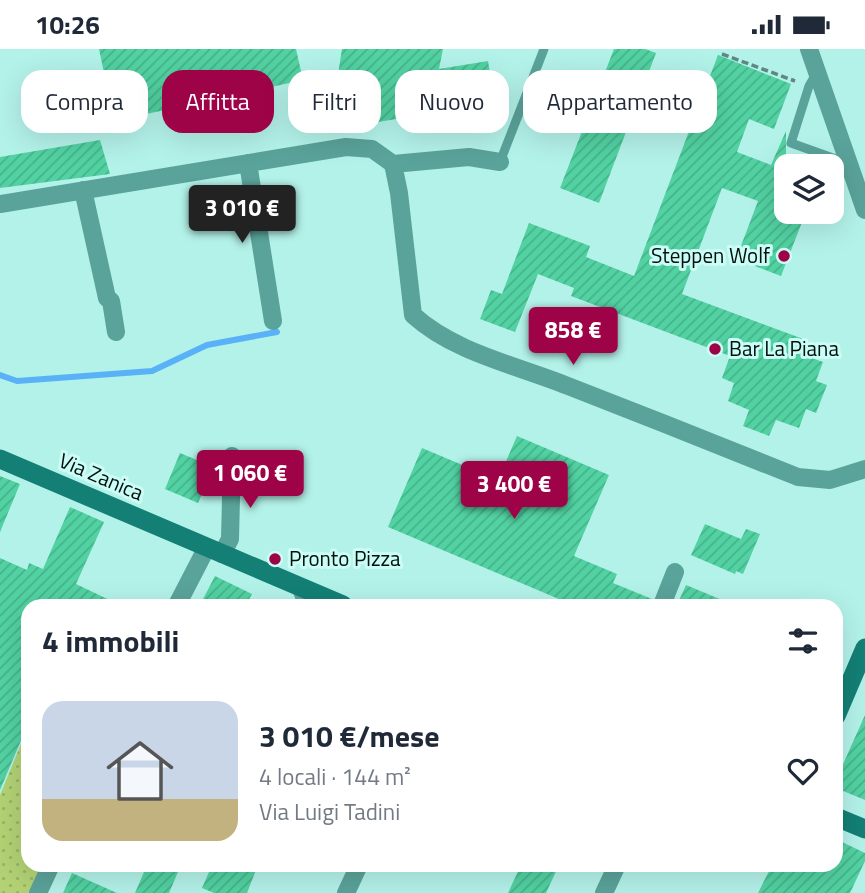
<!DOCTYPE html>
<html lang="it">
<meta charset="utf-8">
<style>
:root{--surface:#fff;--page:#f6f6f7;--text:#1f2937;--muted:#747a83;--line:#e0e1e3;--accent:#9e0348}
body{margin:0;font-family:"Titillium Web",sans-serif;background:var(--page);color:var(--text);height:100vh;display:flex;flex-direction:column;font-size:26px;white-space:nowrap}
*{box-sizing:border-box;margin:0}
p{font-size:23px;color:var(--muted)}
.icon{flex:none;width:38px;height:38px;fill:none;stroke:currentColor;stroke-width:2;stroke-linecap:round;stroke-linejoin:round}
.map{position:relative;flex:1;overflow:hidden}
.sheet{position:absolute;left:21px;top:550px;width:822px;height:273px;display:flex;flex-direction:column;background:var(--surface);border-radius:21px;box-shadow:0 7px 28px #0002}
.sheet>*{flex:none}
.top-card{position:absolute;left:21px;top:21px;width:824px;height:63px;display:flex;gap:14px}
.controls{position:absolute;left:774px;top:105px;display:grid;gap:14px}
.controls a{display:grid;place-items:center;width:70px;height:70px;border-radius:14px;background:var(--surface);box-shadow:0 7px 28px #0002;font-size:35px}
.price{position:absolute;translate:-50% -60px;padding:0 16px;border-radius:7px;background:var(--accent);color:#fff;font-size:23px;line-height:46px;filter:drop-shadow(0 2px 4px #0008)}
.price::after{content:'';position:absolute;left:50%;top:42px;width:21px;height:16px;margin-left:-10px;background:inherit;clip-path:polygon(0 0,100% 0,50% 100%)}
.price.selected{background:#222;color:#fff}
ul{padding:0;list-style:none}
li{display:flex;align-items:center;gap:21px;height:175px;padding:0 21px}
li+li{border-top:2px solid var(--line)}
li span{display:grid;place-items:center;flex:none;width:196px;height:140px;border-radius:21px;color:#555}
li>.icon{margin-inline-start:auto}
span .icon{width:84px;height:84px;fill:#fffc;stroke-width:1}
li b{font-size:30px}
h2{display:flex;justify-content:space-between;align-items:center;height:84px;padding:0 21px;font-size:30px}
.tag{padding:0 24px;border-radius:21px;background:var(--surface);box-shadow:0 7px 28px #0002;font-size:24px;line-height:63px}
.tag.selected{background:var(--accent);color:#fff}
.status{display:flex;justify-content:space-between;align-items:center;height:49px;padding:0 35px;background:var(--surface);direction:ltr}
.status svg{height:19px;fill:currentColor}
.map>svg:first-child{display:block}
</style>
<div class="status"><b>10:26</b><svg viewBox="0 0 49 12"><path d="M0 12V9h3v3zM5 12V6h3v6zM10 12V3h3v9zM15 12V0h3v12zM26 1h20v11H26zM47 4h2v5h-2z"/></svg></div>
<div class="map">
<svg width="865" height="844" viewBox="0 0 865 844">
<defs>
<pattern id="grass-dots" width="8" height="8" patternUnits="userSpaceOnUse" patternTransform="scale(1.75)"><rect width="8" height="8" fill="#b2d274"/><path d="M2 2h.1M6 6h.1" fill="none" stroke="#97b363" stroke-width="1.8" stroke-linecap="round"/></pattern>
<pattern id="building-hatch" width="6" height="6" patternUnits="userSpaceOnUse" patternTransform="scale(1.75)"><rect width="6" height="6" fill="#52d2a2"/><path d="M-1 1l2-2M0 6l6-6M5 7l2-2" fill="none" stroke="#46b38a"/></pattern>
</defs>
<rect width="100%" height="100%" fill="#b3f2e9"/>
<path fill="url(#grass-dots)" d="M28,678V816H47L35,844H0V746Z"/>
<g fill="none" stroke-linecap="round" stroke-linejoin="round">
<path stroke="#59b2f8" stroke-width="6" d="M0,326L17,332L152,322L207,296L277,283"/>
</g>
<path fill="url(#building-hatch)" d="M99,0H296L303,31L114,72Z
M342,0H443L439,20L488,12L495,54L341,79L348,26L338,25Z
M614,0H645L656,4L599,154L560,139Z
M718,6L791,35L774,80L749,70L737,103L771,116L786,82V163H806L781,227L736,210L758,152L722,139L682,245L806,291L801,305L823,313L816,332L827,336L816,364L806,360L799,379L776,371L769,387L743,377L749,361L728,352L734,334L722,329L730,307L571,247L574,239L538,225L515,283L480,270L491,241L502,245L529,174L590,197L586,208L634,227Z
M100,91L110,125L0,139V108Z
M517,387L609,426L574,507L617,525L613,534L652,550L651,556H573L388,478L422,399L498,431Z
M180,404L214,418L198,454L165,440Z
M0,427L20,435L0,483Z
M70,458L104,473L76,535L120,556H28V675L0,741V509L27,521L29,514L43,520Z
M705,475L741,490L746,480L760,485L743,525L736,522L735,525L691,506Z
M215,527L252,545L246,556H200Z
M686,536L734,556H677Z
M865,666V751L836,739V731Z
M842,793L865,804V812L850,844H758L772,816H836V805Z
M147,816H181L169,844H135Z
M212,816H258L247,844H214L202,839Z
M521,816H559L546,844H508Z
M72,824L117,844H63Z"/>
<g fill="none" stroke-linecap="round" stroke-linejoin="round">
<path stroke="#5e8881" stroke-width="3.5" stroke-dasharray="7 3.5" stroke-linecap="butt" d="M722,5L795,32"/>
<path stroke="#5aa39a" stroke-width="9" d="M816,25L809,37L791,94L847,114
M500,113L544,0"/>
<path stroke="#5aa39a" stroke-width="18" d="M809,0L865,161
M248,114L273,272
M393,115L399,144L413,266C455,304 516,316 568,337C645,367 721,397 798,428L830,431L865,420
M393,115L469,108L500,113
M83,141L107,249L111,252L116,283
M0,155L346,98L372,100L393,115
M222,505L230,490L232,407
M301,539L307,556
M177,556L207,498
M662,556L675,523
M38,844L51,816
M346,844L359,816
M604,844L617,816"/>
<path stroke="#137f75" stroke-width="19" d="M0,410L343,556
M836,667L865,599
M836,768L865,780"/>
</g>
<g fill="#9e0348" stroke="#cbfcf5" stroke-width="2.5">
<circle cx="784" cy="207" r="7"/>
<circle cx="715" cy="300" r="7"/>
<circle cx="275" cy="510" r="7"/>
</g>
<g text-anchor="middle" stroke-width="6" stroke-linejoin="round" paint-order="stroke">
<g font-size="21" fill="#00110e" stroke="#cbfcf5" text-anchor="start">
<text x="770" y="214" text-anchor="end">Steppen Wolf</text>
<text x="729" y="307">Bar La Piana</text>
<text x="289" y="517">Pronto Pizza</text>
</g>
<g font-size="21" fill="#00110e" stroke="#cbfcf5">
<text transform="translate(101 428) rotate(23)" y="7">Via Zanica</text>
</g>
</g>
</svg>
<div class="controls">
<a><svg class="icon" aria-label="layers" viewBox="0 0 24 24"><path d="M12 4l9 5-9 5-9-5zM3 14l9 5 9-5"/></svg></a>
</div>
<b class="price selected" style="left:242px;top:196px">3 010 €</b>
<b class="price" style="left:573px;top:318px">858 €</b>
<b class="price" style="left:250px;top:461px">1 060 €</b>
<b class="price" style="left:514px;top:472px">3 400 €</b>
<div class="top-card">
<a class="tag">Compra</a>
<a class="tag selected">Affitta</a>
<a class="tag">Filtri</a>
<a class="tag">Nuovo</a>
<a class="tag">Appartamento</a>
</div>
<section class="sheet">
<h2>4 immobili<svg class="icon" aria-label="filters" viewBox="0 0 24 24"><path d="M4 7h16M4 17h16"/><circle cx="9" cy="7" r="2"/><circle cx="15" cy="17" r="2"/></svg></h2>
<ul>
<li><span style="background:linear-gradient(#c9d6e8 70%,#c2b280 0)"><svg class="icon" aria-label="home" viewBox="0 0 24 24"><path d="M3 11l9-7 9 7M6 9v11h12V9"/></svg></span><div><b>3 010 €/mese</b><p>4 locali · 144 m²</p><p>Via Luigi Tadini</p></div><svg class="icon" aria-label="heart" viewBox="0 0 24 24"><path d="M12 20l-8-8c-3-5 5-10 8-4 3-6 11-1 8 4z"/></svg></li>
</ul>
</section>
</div>
